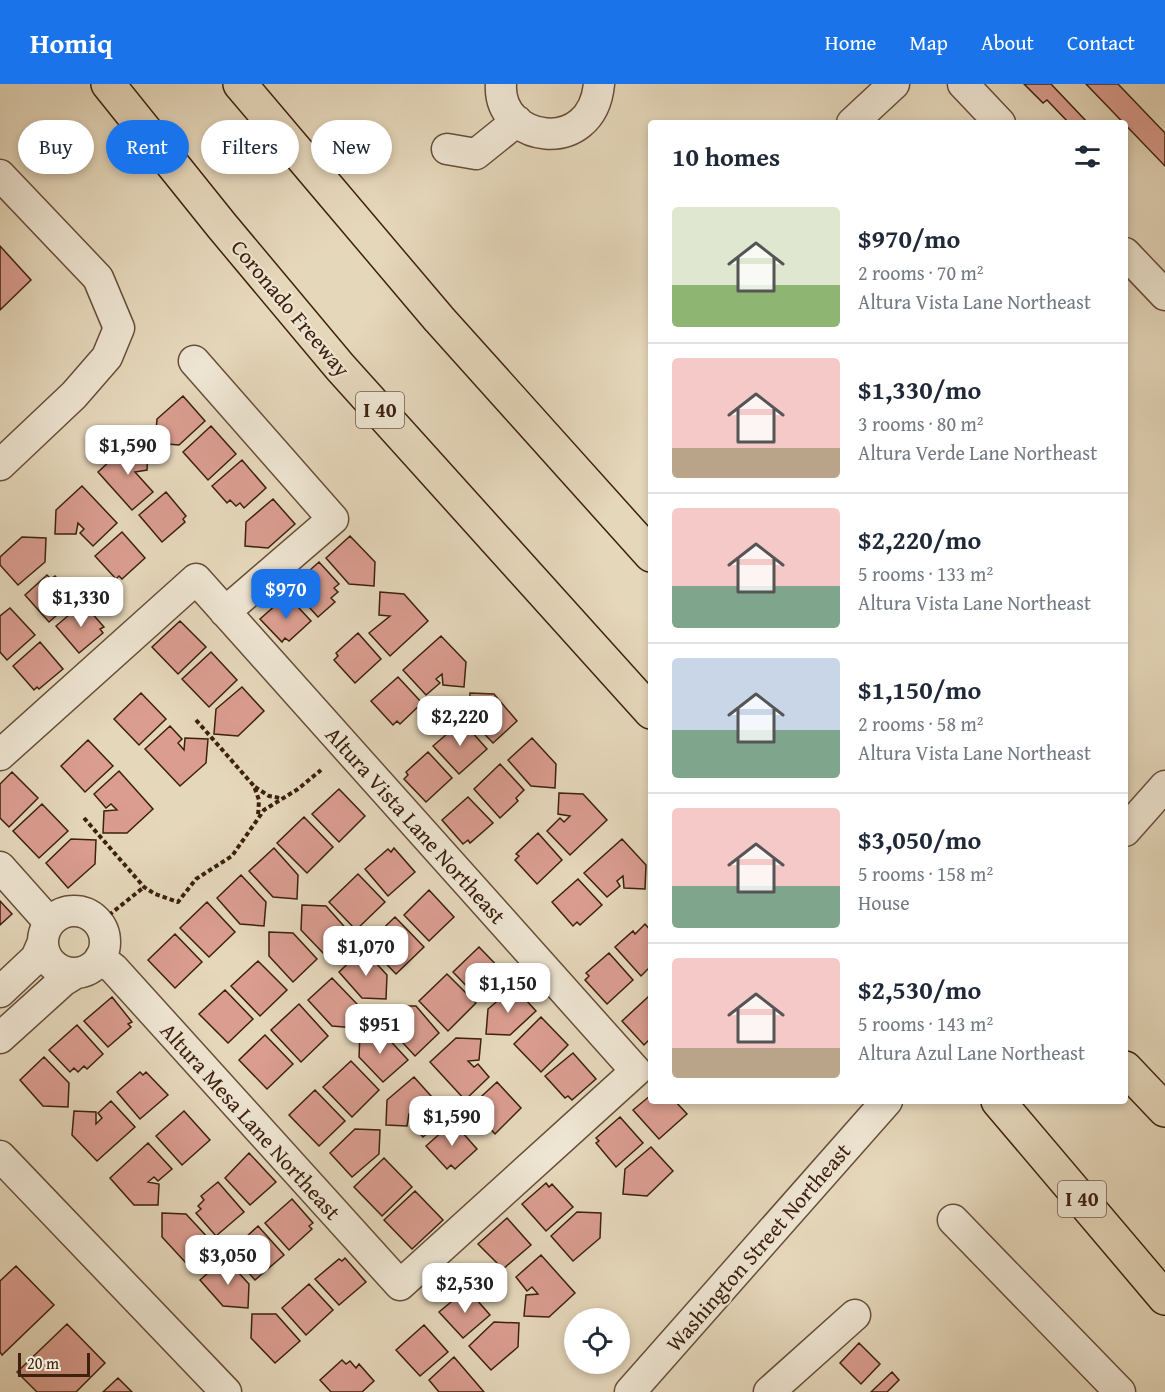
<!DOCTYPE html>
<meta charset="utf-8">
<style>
:root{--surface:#fff;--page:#f6f6f7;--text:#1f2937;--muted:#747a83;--line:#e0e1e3;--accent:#1a73e8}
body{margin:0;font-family:"Gentium Book Plus",serif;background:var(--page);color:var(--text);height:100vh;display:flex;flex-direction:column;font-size:22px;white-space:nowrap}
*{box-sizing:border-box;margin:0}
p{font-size:20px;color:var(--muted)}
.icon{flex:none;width:33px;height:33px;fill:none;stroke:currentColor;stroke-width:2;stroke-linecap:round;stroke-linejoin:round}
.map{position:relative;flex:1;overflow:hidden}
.sheet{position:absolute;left:648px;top:36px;width:480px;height:984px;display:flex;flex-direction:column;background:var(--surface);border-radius:6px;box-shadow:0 3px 9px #0003}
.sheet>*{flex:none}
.guide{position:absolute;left:18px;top:36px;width:540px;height:54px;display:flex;gap:12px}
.fabs{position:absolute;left:564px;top:1224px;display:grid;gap:12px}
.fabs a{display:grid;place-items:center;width:66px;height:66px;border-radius:50%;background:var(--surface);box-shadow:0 3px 9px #0003;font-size:30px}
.scale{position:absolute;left:18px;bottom:15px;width:72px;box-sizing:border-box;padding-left:6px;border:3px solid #3d210f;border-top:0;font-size:16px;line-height:21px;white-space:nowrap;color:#3d210f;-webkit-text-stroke:4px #eee5d2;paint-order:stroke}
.price{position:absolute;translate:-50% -51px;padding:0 14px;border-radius:12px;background:#fff;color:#222;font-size:20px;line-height:39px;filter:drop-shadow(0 2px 3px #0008)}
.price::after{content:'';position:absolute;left:50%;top:36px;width:18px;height:14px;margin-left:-9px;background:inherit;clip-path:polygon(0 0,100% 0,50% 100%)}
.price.on{background:var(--accent);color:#fff}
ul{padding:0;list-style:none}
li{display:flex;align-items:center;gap:18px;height:150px;padding:0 24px}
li+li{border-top:2px solid var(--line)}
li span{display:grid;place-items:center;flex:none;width:168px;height:120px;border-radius:6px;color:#555}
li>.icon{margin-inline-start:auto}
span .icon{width:72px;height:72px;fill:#fffc;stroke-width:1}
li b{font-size:26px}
h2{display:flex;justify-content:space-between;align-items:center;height:72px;padding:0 24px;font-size:26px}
.chip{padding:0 21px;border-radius:27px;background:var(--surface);box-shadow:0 3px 9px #0003;font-size:21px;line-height:54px}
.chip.on{background:var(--accent);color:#fff}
header{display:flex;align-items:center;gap:36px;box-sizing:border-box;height:84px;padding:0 30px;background:var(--accent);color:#fff}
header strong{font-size:28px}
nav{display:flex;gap:33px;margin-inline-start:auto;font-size:21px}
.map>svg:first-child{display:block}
</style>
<header>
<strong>Homiq</strong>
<nav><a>Home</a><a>Map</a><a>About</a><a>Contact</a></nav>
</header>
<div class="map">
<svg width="1165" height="1308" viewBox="0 0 1165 1308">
<rect width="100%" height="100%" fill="#e5d7ba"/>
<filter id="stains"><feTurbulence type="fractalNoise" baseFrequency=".00333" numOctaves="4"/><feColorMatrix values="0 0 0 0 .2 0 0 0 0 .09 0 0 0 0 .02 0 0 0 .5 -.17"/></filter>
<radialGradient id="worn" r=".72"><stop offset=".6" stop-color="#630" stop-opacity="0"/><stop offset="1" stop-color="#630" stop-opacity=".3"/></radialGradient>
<path fill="#da9d8f" stroke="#3d210f" stroke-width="1.5" d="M1024,0H1051L1088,39H1069L1047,16L1043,19Z
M1086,0H1118L1165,49V82Z
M0,162L31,196L0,226Z
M183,312L205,337L179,361L155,359L157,335Z
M211,342L236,370L208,396L183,368Z
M124,364L148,366L147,386L135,388L153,408L132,426L98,388Z
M242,376L266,404L244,424L240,419L236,422L230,416L227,419L212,402Z
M82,402L117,439L93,462L80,449L84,445L78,439L76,450H55L56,426Z
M166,408L186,432L183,435L185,438L162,458L139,431Z
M273,415L295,440L268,464L245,462L246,438Z
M122,448L145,474L122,495L119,492L116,495L95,472Z
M350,452L375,478L374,502L349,500L326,474Z
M22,453L46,454L45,478L18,501L0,481V473Z
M319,478L339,500L334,504L338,508L331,514L335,518L318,533L291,503Z
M47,491L51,495L55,492L61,499L64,495L79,512L49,538L25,511Z
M380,508L404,510L428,537L390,572L369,549L390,532L379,531Z
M287,511L311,537L289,557L285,554L282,558L260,535Z
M83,519L104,543L100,545L103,549L79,569L56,542Z
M10,524L35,551L7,576L0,568V532Z
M180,537L206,563L178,590L152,563Z
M358,549L381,575L355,599L334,576L338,572L336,569Z
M441,552L466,578L464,603L443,601L442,590L436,595L440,599L426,611L403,586Z
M40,558L63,585L39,605L37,603L34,606L13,582Z
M211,568L237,596L209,623L182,595Z
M398,593L422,619L400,640L397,637L393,641L371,617Z
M242,603L264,627L238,652L214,650L216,625Z
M141,609L166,635L139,661L114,635Z
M470,609L494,610L517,637L493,659L469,634Z
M462,637L487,665L459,690L433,662Z
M170,642L182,655L178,659L184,666L185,654L208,655L206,679L180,702L145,665Z
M532,654L556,680L555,704L531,702L508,676Z
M88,656L113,682L85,708L61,682Z
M428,668L452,694L426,718L404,695L408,691L406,688Z
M500,680L524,706L516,714L518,717L500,734L474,705Z
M119,687L153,725L127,749H103L104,727L117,726L111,720L106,724L94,710Z
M12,688L38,714L9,743L0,734V700Z
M339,705L365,732L339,758L312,730Z
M559,709L583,710L607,736L570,771L547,747L560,734L564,738L570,732L558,730Z
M468,713L493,739L470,759L468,756L463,760L442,736Z
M42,720L68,747L39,774L13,747Z
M304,733L333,763L307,789L277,759Z
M538,749L562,776L537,800L515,776L519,772L516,770Z
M71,755L96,756L95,780L68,804L46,779Z
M622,755L646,781L645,805L624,804L623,792L617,797L620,802L607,813L584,789Z
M274,764L298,791L297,815L273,813L249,787Z
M394,764L415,788L388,812L365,785L388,765L391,768Z
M358,790L385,818L356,846L329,818Z
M241,791L266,818L264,842L240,840L217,814Z
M578,795L602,821L580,841L577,838L573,842L552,818Z
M429,806L454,833L429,857L404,831Z
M0,817L12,830L0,841Z
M207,818L235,848L209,873L180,844Z
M302,821L326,822L350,849L325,871L301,846Z
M395,833L424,863L396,890L367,860Z
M645,840L651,847V882L641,892L615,863L633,847L635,850Z
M269,848L293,849L317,875L293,898L269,872Z
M175,850L202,878L175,904L148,876Z
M479,863L507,892L481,917L453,888Z
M363,865L387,891L386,915L362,914L339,888Z
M609,869L633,896L607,920L585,896L589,892L586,889Z
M258,877L287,906L260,932L231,902Z
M447,890L476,919L448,947L419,917Z
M332,894L357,920L356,944L332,942L308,916Z
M514,903L536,927L510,951L486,950L488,925Z
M225,906L253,935L228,959L199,930Z
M112,913L132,938L128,940L131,943L108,963L84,937Z
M648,913L651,916V959L648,957L644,961L622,937Z
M299,920L328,952L301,978L271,946Z
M392,922H416L439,949L415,972L391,946Z
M541,933L568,961L541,988L514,960Z
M77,941L103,970L87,985L84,982L78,988L74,984L70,988L49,966Z
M360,949L384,950L408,976L383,998L359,973Z
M265,951L293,980L267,1005L239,976Z
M456,954L481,955L479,976L468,977L474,983L478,980L489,993L465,1016L430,978Z
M573,969L596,995L572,1016L568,1012L565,1014L545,992Z
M44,973L69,999L68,1023L43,1022L20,996Z
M351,977L379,1006L352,1033L323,1003Z
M140,988L143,991L146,988L168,1011L140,1035L117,1008Z
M414,993L448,1031L423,1053L411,1040L415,1036L409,1030L407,1042L386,1041L387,1016Z
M497,998L521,1024L495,1050L470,1023Z
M315,1006L345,1037L319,1062L289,1031Z
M651,1011V1017H675L687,1030L659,1055L633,1026Z
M111,1017L135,1043L97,1077L72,1051L74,1027L96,1028V1040L102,1034L98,1029Z
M184,1027L210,1056L182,1081L156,1052Z
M620,1033L643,1059L616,1083L596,1059L599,1057L596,1054Z
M453,1038L477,1065L455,1085L451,1081L447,1085L426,1062Z
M355,1045L380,1046L379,1070L352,1093L330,1069Z
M148,1059L172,1085L158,1097L154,1093L148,1098L159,1100L158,1121H134L110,1094Z
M651,1063L673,1087L647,1112L623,1110L625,1085Z
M249,1069L276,1098L250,1121L225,1094Z
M384,1074L412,1103L382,1132L354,1103Z
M218,1098L244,1128L216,1152L196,1129L201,1125L198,1122L204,1116L201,1112Z
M546,1099L549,1103L552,1100L573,1123L546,1147L522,1120Z
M415,1107L443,1136L412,1165L384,1136Z
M292,1115L313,1139L309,1142L312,1145L289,1166L265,1139Z
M577,1128L601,1129L600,1154L573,1177L551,1152Z
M162,1129L186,1130L210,1156L186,1179L162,1153Z
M507,1134L531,1161L503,1185L478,1160Z
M258,1142L284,1171L255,1196L230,1168Z
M541,1171L575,1209L549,1233L524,1232L526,1211L538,1210L532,1203L527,1207L516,1193Z
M225,1174L249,1200L248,1224L223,1222L200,1196Z
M345,1174L366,1198L339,1221L315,1195L339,1175L342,1177Z
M16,1182L54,1221L2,1271L0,1268V1197Z
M309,1200L333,1226L306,1251L282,1224Z
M469,1207L490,1231L463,1254L439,1228L463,1208L466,1210Z
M252,1230H276L300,1257L275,1279L251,1254Z
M494,1238L519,1239L518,1263L491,1286L469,1262Z
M67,1240L105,1279L76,1308H37L17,1288Z
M424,1241L448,1268L420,1292L396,1266Z
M859,1259L880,1280L861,1300L840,1279Z
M454,1273L484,1308H439L429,1296Z
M342,1276L346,1280L350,1277L356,1284L359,1280L374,1297L362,1308H331L320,1296Z
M892,1288L899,1296L887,1308H871Z
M118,1294L132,1308H103Z"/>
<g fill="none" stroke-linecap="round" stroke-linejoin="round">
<g stroke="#674e3a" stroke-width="33">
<path id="minor" d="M501,0C497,58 592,74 599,0
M963,0L1000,39
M852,39L894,0
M447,65L476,70L517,37
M0,91L98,194L119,244L107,273L74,311L0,381
M1125,169L1165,211
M194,277L333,435L225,528
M0,671L196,495L636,987L400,1201L114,885L100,874
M1125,747L1165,702
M0,783L49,838
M43 858a31 31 0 1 1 62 0a31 31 0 1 1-62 0Z
M0,908L36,874L43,858
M0,954L63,897L76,889
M0,1072L226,1308
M953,1136L1120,1308
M630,1308L887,1017
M769,1308L855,1231"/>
</g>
<g stroke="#3d210f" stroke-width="36">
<path id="highway" d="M108,0L222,142L340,283L651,628
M240,0L439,235L651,471
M1125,984L1165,1026
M998,1017L1165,1214"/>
</g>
<path stroke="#3d210f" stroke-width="4" stroke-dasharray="4.5 3" stroke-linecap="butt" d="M196,636L254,702L259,716L258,732
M255,703L269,712L280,714
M84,734L144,803L155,810L178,818L196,795L232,772L264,726L298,705L321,686
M109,831L144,803"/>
<use href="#minor" stroke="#eee5d2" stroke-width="30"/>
<use href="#highway" stroke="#e5d7ba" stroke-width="33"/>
</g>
<g text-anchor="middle" stroke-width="4.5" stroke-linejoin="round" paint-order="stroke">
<g fill="#eee5d2" stroke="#725c4a" stroke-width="1.5">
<rect x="356" y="308" width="48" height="36" rx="4.5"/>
<rect x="1058" y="1097" width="48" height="36" rx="4.5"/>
</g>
<g font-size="21" font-weight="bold" fill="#3d210f">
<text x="380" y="333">I 40</text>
<text x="1082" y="1122">I 40</text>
</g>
<g font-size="22" fill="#3d210f" stroke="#eee5d2">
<text transform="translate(291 224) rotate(50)" y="8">Coronado Freeway</text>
<text transform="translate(416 741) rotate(48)" y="8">Altura Vista Lane Northeast</text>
<text transform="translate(251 1037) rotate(48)" y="8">Altura Mesa Lane Northeast</text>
<text transform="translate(758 1163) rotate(-49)" y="8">Washington Street Northeast</text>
</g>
</g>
<rect width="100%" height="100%" filter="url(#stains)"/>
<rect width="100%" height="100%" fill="url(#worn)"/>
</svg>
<div class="fabs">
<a><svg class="icon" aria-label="locate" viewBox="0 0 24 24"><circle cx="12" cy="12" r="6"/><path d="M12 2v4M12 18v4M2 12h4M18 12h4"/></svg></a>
</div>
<div class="scale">20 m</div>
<b class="price" style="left:128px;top:392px">$1,590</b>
<b class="price on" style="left:286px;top:536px">$970</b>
<b class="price" style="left:81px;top:544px">$1,330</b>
<b class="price" style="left:460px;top:663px">$2,220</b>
<b class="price" style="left:366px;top:893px">$1,070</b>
<b class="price" style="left:508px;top:930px">$1,150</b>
<b class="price" style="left:380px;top:971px">$951</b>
<b class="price" style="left:452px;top:1063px">$1,590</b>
<b class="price" style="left:228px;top:1202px">$3,050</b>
<b class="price" style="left:465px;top:1230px">$2,530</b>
<div class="guide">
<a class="chip">Buy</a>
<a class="chip on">Rent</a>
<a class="chip">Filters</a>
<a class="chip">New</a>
</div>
<section class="sheet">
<h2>10 homes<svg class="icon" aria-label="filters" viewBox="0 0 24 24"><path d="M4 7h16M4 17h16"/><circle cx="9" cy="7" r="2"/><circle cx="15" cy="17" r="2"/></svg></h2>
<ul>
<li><span style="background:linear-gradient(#dfe7d0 65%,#8fb573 0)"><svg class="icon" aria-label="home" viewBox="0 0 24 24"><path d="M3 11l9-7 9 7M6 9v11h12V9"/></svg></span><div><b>$970/mo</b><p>2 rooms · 70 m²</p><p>Altura Vista Lane Northeast</p></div></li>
<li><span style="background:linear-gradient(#f6c9c9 75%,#b9a48a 0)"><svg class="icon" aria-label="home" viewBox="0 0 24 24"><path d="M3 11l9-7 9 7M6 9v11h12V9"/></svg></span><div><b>$1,330/mo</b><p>3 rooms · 80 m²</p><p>Altura Verde Lane Northeast</p></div></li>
<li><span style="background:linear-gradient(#f6c9c9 65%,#7fa58c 0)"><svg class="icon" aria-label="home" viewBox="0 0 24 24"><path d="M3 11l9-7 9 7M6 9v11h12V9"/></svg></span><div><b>$2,220/mo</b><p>5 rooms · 133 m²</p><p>Altura Vista Lane Northeast</p></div></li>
<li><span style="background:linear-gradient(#c9d6e8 60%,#7fa58c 0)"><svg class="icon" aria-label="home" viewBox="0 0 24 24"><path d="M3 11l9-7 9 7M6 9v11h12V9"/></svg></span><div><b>$1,150/mo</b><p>2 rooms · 58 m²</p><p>Altura Vista Lane Northeast</p></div></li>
<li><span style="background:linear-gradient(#f6c9c9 65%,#7fa58c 0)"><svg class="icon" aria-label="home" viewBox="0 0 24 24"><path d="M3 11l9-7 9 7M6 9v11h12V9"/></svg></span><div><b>$3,050/mo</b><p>5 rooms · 158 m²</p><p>House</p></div></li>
<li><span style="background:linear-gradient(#f6c9c9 75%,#b9a48a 0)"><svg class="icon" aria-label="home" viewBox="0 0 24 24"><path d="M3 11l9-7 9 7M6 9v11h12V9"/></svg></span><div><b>$2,530/mo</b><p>5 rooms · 143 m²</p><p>Altura Azul Lane Northeast</p></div></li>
</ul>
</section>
</div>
